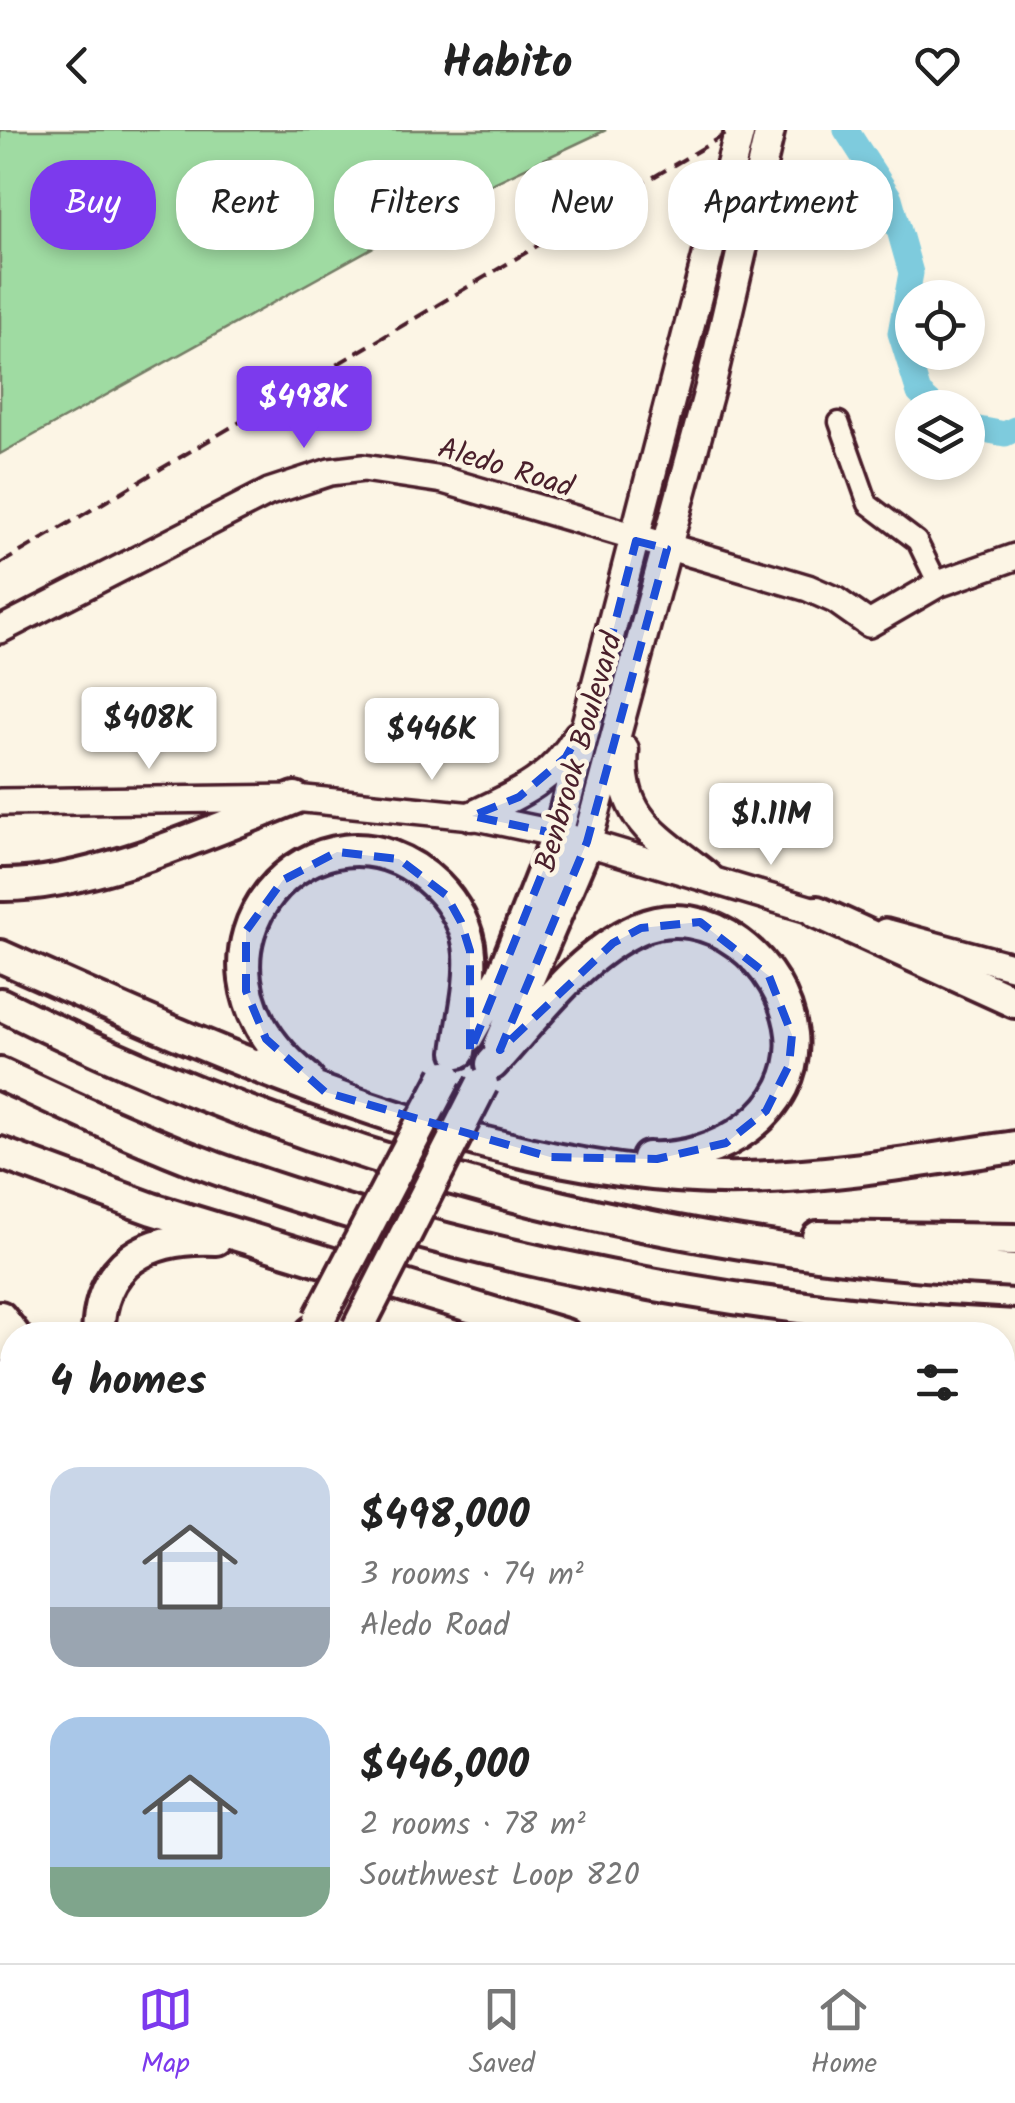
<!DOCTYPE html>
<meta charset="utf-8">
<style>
:root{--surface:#fff;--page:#f2f2f2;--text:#222;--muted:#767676;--line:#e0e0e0;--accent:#7c3aed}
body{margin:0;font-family:Kalam,sans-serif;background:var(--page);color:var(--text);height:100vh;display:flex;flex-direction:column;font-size:38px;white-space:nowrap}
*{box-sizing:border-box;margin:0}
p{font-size:32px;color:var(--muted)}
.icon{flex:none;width:55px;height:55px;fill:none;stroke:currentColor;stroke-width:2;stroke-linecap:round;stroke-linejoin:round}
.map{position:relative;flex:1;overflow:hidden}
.drawer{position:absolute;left:0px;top:1192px;width:1015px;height:642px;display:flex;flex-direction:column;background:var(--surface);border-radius:40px 40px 0 0;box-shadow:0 5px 15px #0003}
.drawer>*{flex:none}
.banner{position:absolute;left:30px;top:30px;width:955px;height:90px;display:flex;gap:20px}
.fabs{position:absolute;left:895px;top:150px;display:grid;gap:20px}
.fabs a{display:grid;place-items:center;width:90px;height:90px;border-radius:50%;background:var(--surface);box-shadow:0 5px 15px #0003;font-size:50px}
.price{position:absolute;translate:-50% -85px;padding:0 22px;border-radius:10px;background:#fff;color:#222;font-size:32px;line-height:65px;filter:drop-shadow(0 2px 5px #0008)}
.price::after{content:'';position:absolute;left:50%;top:60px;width:30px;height:22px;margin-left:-15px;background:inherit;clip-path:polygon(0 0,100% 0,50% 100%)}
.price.active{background:var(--accent);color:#fff}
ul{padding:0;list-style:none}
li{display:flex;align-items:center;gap:30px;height:250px;padding:0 50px}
li span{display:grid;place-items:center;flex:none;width:280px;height:200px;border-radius:30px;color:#555}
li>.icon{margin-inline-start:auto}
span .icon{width:120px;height:120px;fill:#fffc;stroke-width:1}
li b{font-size:42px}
h2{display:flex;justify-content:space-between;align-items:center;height:120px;padding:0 50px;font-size:42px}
.chip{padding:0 35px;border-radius:40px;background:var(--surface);box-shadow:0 5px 15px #0003;font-size:35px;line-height:90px}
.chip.active{background:var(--accent);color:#fff}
header{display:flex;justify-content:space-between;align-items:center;height:130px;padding:0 50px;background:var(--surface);font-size:45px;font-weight:700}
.dock{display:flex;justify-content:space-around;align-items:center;height:140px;border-top:2px solid var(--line);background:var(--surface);font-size:28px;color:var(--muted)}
.dock a{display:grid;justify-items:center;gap:5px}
.dock .active{color:var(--accent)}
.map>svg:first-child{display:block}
</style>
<header><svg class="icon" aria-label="back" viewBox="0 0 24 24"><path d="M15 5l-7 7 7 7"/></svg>Habito<svg class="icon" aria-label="heart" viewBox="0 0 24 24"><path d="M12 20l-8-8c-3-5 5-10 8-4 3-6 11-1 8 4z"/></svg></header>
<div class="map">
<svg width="1015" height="1833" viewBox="0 0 1015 1833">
<rect width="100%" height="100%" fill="#fcf5e5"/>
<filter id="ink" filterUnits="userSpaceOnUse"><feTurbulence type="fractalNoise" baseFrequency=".01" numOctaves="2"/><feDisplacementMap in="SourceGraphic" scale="20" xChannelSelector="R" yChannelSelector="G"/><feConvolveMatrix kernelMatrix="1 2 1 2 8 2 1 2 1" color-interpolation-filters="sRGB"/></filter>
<g filter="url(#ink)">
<path fill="#fae4d5" d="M0,1259L12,1270V1581L0,1597Z"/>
<path fill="#9fdba2" stroke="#747d66" stroke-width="2.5" d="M0,0H606L462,68L0,324Z"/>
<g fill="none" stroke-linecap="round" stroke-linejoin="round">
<path stroke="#7ecbdd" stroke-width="25" d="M846,0L890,68L911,143L900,203L919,263L936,278
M968,297L1005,304L1015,299"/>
<g stroke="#4a1f2b" stroke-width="16">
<path id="lane" d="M0,1290L12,1302
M0,1368L12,1351
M0,1492L12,1501
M0,1561L12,1549
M0,1575L12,1558"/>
</g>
<g stroke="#4a1f2b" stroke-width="25">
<path id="street" d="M839,292L868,374L917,411L938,454
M296,1822L300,1833
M97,1833L103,1822
M583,1833V1822
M844,1833V1822"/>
</g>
<g stroke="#4a1f2b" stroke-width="32">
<path id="secondary" d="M0,500L269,362L330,342L363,338L443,350L808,458L835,470L869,494L938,454L1015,427
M0,672L295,668L472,686L558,704L832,786
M885,802L1015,837
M0,1211L12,1222
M1002,1460L1015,1459"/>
</g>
<g stroke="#4a1f2b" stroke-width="35">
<path id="primary" d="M624,620C617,689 660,708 708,747
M472,686C517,665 552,651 578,606
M558,704L740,0
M587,712L710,257L770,0"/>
</g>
<g stroke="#4a1f2b" stroke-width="38">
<path id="highway" d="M0,755C88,757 212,701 295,668
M817,782L1015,872
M0,826C220,924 499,1053 744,1048C834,1046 926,1030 1015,1017
M0,874C316,1031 662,1125 1015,1141
M468,906L502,846L558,704
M500,915L587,712
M492,934C535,888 579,825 638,799C708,768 784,833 792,904C800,982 717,1032 648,1028
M0,944C71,977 142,1011 215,1038C464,1128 751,1184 1015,1196
M307,948C151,825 320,642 437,756C454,773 469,800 470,824C472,856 463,890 459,922
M0,1023L152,1079L565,1205
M818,1107L1015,1110
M0,1187L14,1205
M98,1205C100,1131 148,1106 216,1109
M310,1205L312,1202
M1002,1224L1015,1226
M1002,1356L1015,1358
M1002,1436L1015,1433
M0,1665L12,1649
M0,1707L12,1692"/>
</g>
<use href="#lane" stroke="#fcf5e5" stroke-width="9"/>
<use href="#street" stroke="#fcf5e5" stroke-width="18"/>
<use href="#secondary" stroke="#fcf5e5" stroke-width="25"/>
<use href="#primary" stroke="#fcf5e5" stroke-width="28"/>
<use href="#highway" stroke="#fcf5e5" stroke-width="30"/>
<path stroke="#4a1f2b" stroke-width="4" stroke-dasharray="15 8" stroke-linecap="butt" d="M0,434L733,0"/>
<g stroke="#4a1f2b" stroke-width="38" stroke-linecap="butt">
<path id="highway-bridge" d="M319,1189L446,946
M358,1198L482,954"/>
</g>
<use href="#highway-bridge" stroke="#fcf5e5" stroke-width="30"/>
</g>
<path fill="#d3a196" stroke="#4a1f2b" stroke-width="2.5" d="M0,1371L12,1373V1440L0,1431Z
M150,1822H168L166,1829Z
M473,1822H506V1833H474Z
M808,1822V1833H751Z
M899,1822V1833H869Z"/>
<path fill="#ac837a" stroke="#4a1f2b" stroke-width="2.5" d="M0,1523L5,1536L0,1542Z
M502,1822H506V1833H504L502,1830Z"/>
<path fill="#f5bbaf" stroke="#4a1f2b" stroke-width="2.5" d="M11,1369L12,1426L8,1427L0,1420V1371Z
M341,1822H375V1833H348V1826L342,1827Z
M473,1822H502V1830L473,1829Z
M611,1822H633V1833H611Z
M752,1822H805V1826H795V1833H751Z
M869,1822H896V1825H889V1833H869Z"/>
</g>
<path fill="#1d4ed8" fill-opacity="0.2" stroke="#1d4ed8" stroke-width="8" stroke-dasharray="20 12" stroke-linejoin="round" d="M636,411L667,419L587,712L500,920L613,813L641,798L700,792L769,846L792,905L789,935L766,981L726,1013L657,1029L550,1027L325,962L266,909L246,861V801L283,750L337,722L399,729L446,765L461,792L470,821V922L558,704L472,686L519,667L566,627L593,579Z"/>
<g text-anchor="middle" stroke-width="9" stroke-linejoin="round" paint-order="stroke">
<g font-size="30" fill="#4a1f2b" stroke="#fcf5e5">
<text transform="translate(506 337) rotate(17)" y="10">Aledo Road</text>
<text transform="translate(578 622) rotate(-74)" y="10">Benbrook Boulevard</text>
</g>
</g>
</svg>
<div class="fabs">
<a><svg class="icon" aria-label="locate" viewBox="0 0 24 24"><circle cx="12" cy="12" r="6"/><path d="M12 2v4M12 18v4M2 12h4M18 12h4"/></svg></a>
<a><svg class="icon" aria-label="layers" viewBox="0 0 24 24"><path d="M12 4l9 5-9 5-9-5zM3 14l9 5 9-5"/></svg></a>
</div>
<b class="price active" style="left:304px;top:321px">$498K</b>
<b class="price" style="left:149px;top:642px">$408K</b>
<b class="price" style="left:432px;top:653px">$446K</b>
<b class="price" style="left:771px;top:738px">$1.11M</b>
<div class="banner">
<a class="chip active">Buy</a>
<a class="chip">Rent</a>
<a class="chip">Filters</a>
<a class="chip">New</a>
<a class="chip">Apartment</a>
</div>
<section class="drawer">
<h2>4 homes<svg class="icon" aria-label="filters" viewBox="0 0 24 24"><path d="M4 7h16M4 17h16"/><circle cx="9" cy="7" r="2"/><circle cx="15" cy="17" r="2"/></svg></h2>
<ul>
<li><span style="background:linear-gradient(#c9d6e8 70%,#9aa5b1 0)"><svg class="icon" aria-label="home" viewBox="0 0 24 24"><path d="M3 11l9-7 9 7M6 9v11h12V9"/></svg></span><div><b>$498,000</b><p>3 rooms · 74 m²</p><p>Aledo Road</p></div></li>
<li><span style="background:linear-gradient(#a9c7e8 75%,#7fa58c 0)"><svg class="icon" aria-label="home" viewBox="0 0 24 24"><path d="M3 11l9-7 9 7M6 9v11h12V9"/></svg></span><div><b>$446,000</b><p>2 rooms · 78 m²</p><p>Southwest Loop 820</p></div></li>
</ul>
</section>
</div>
<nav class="dock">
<a class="active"><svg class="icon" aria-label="map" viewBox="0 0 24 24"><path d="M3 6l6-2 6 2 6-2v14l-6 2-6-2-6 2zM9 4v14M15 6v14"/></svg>Map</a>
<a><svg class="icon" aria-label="saved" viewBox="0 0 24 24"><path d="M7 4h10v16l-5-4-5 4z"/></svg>Saved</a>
<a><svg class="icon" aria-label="home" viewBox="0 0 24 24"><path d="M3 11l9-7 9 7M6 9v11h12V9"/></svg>Home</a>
</nav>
